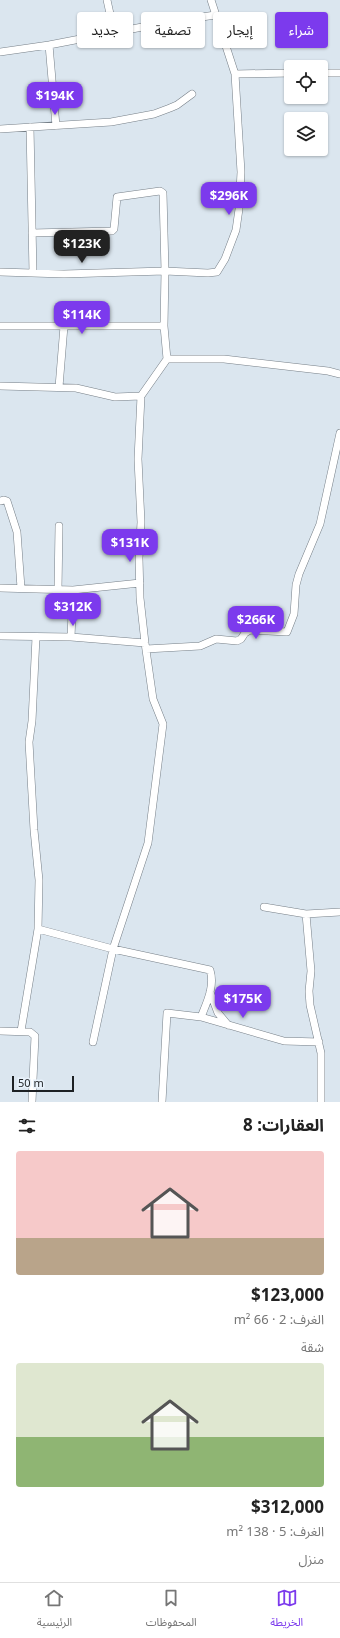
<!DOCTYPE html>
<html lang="ar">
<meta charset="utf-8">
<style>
:root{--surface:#fff;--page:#f2f2f2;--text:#222;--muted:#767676;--line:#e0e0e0;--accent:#7c3aed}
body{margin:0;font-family:"Noto Sans","Noto Sans Arabic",sans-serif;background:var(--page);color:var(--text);direction:rtl;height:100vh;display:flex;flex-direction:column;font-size:15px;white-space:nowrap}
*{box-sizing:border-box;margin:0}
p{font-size:13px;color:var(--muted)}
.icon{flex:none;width:22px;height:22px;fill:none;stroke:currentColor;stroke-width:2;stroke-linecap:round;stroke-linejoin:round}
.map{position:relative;height:1102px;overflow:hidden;direction:ltr}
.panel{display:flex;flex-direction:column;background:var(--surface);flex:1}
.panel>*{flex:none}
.hud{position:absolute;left:12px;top:12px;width:316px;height:36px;direction:rtl;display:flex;gap:8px}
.fabs{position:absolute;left:284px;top:60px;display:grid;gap:8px}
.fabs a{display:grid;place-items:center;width:44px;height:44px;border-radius:4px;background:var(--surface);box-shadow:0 1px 3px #0004;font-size:20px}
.scale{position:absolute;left:12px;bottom:10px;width:62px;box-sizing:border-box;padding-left:4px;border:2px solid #1d2124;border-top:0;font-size:11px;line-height:14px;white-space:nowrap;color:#1d2124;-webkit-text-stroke:3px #e9f3fc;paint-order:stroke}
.price{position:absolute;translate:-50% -34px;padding:0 9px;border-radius:8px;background:var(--accent);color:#fff;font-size:13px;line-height:26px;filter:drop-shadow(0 1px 2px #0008)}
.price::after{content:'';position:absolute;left:50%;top:24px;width:12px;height:9px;margin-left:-6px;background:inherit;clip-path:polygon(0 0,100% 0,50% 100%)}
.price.active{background:#222;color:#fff}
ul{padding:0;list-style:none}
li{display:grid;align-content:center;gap:8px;height:212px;padding:0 16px}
li span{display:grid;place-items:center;height:124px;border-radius:4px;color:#555}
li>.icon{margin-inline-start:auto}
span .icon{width:72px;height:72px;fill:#fffc;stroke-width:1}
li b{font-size:17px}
h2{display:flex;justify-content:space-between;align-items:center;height:48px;padding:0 16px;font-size:17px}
.pill{padding:0 14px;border-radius:4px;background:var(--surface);box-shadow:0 1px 3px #0004;font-size:14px;line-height:36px}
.pill.active{background:var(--accent);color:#fff}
.tabs{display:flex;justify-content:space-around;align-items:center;height:56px;border-top:1px solid var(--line);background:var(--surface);font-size:11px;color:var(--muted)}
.tabs a{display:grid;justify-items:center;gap:2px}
.tabs .active{color:var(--accent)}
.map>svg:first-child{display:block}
</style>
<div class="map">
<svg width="340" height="1102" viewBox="0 0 340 1102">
<rect width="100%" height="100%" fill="#dbe6ef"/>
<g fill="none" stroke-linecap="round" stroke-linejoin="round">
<g stroke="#767f87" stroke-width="8">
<path id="street" d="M107,0L114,32
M49,45L56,126
M0,52L49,45L163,23L215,15
M321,73H340
M235,74L291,73
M30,127L33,273
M0,129L111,122L154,114L170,108L177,105L192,94
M0,272L64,274L165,271L208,273L217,272L225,259L236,230L239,209L241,172L235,74L211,0
M0,326H164
M167,359H224L328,371L340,374
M0,386L76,388L115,397L141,396L167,359L164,326L165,271L163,193L160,191L117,197L114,229L112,231L32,233
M59,387L64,326
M0,501L4,500L7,501L17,532L21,588
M0,588L73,590L71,637
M58,590L59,526
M73,590L140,583
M0,636L71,637L145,643
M146,649L200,646L216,639L237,641L241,639L245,633L250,630L287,632L294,614L296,585L299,574L320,524L340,433
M264,907L306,914L340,912
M306,914L311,971L309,991L310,1005L321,1053V1102
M38,929L113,949L210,970C215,986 207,1002 201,1017
M210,992L218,1013L228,1025
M0,1031L30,1032L35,1036L32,1102
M21,1031L38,929L39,880L34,830L29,742L32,721L36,637
M93,1042L113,949L148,843L163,724L153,699L145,643L140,598L139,558L141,522L138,459L141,396
M162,1102L167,1013L201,1017L284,1041L319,1042"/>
</g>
<use href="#street" stroke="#fff" stroke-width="7"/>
</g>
</svg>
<div class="fabs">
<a><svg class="icon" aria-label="locate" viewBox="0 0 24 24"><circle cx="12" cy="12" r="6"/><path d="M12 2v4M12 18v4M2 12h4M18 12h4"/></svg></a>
<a><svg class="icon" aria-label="layers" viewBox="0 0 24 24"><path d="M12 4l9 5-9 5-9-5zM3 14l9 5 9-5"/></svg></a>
</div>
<div class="scale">50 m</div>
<b class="price" style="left:55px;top:116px">$194K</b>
<b class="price" style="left:229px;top:216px">$296K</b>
<b class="price active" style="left:82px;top:264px">$123K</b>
<b class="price" style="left:82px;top:335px">$114K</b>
<b class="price" style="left:130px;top:563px">$131K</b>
<b class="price" style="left:73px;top:627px">$312K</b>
<b class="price" style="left:256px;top:640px">$266K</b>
<b class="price" style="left:243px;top:1019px">$175K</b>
<div class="hud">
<a class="pill active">شراء</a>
<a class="pill">إيجار</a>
<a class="pill">تصفية</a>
<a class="pill">جديد</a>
</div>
</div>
<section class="panel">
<h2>العقارات: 8<svg class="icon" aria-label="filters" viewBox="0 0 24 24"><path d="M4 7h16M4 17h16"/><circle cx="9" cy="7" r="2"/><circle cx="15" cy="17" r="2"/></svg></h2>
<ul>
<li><span style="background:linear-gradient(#f6c9c9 70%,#b9a48a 0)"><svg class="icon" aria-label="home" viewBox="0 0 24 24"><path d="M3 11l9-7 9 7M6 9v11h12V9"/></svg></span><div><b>$123,000</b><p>الغرف: 2 · 66 m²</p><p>شقة</p></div></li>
<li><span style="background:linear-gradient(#dfe7d0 60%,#8fb573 0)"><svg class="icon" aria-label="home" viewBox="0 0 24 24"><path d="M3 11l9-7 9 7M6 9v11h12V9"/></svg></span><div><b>$312,000</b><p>الغرف: 5 · 138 m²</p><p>منزل</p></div></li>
</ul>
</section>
<nav class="tabs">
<a class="active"><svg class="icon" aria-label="map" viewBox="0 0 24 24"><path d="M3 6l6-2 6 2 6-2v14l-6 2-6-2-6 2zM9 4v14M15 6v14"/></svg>الخريطة</a>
<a><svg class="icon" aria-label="saved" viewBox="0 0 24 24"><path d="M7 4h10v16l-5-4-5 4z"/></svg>المحفوظات</a>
<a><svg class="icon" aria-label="home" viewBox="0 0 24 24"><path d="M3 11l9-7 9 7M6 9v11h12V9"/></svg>الرئيسية</a>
</nav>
